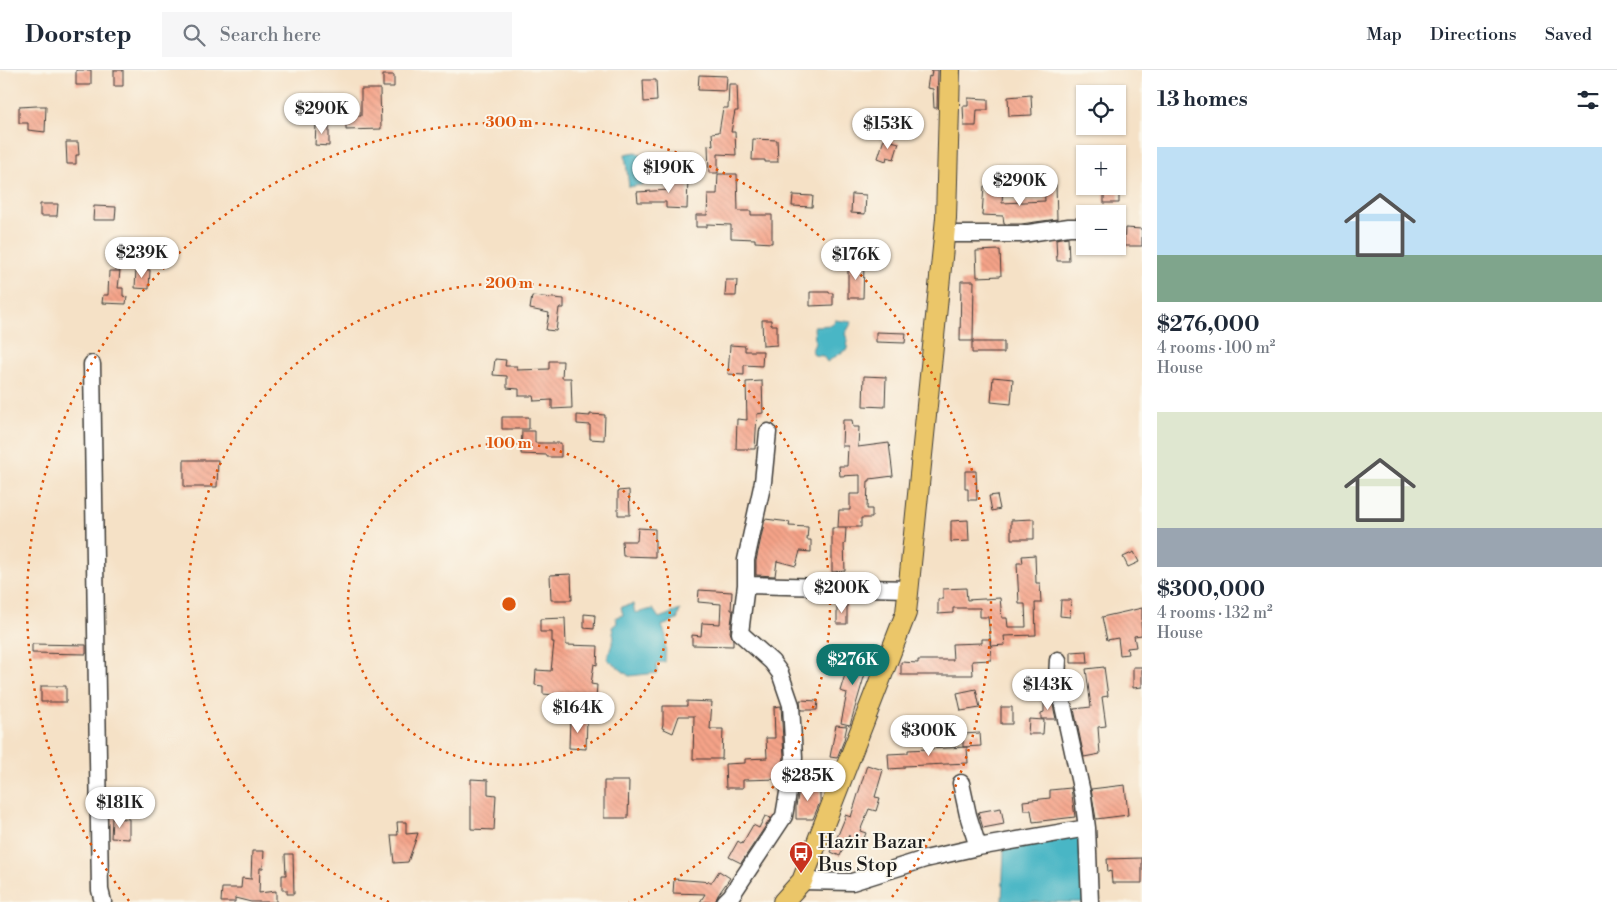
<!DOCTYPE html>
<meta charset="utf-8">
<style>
:root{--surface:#fff;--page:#f6f6f7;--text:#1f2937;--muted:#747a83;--line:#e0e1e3;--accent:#0f766e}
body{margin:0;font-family:"Libre Bodoni",serif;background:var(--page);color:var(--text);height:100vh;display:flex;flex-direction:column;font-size:19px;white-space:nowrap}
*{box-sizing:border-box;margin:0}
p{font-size:16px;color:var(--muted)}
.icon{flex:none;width:28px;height:28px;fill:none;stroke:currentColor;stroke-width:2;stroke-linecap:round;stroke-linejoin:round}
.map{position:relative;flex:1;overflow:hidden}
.panel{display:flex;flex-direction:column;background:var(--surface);width:475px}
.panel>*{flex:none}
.buttons{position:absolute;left:1076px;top:15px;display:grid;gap:10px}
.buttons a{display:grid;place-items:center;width:50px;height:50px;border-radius:0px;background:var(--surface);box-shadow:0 1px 4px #0004;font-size:25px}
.price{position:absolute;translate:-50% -42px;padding:0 11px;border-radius:18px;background:#fff;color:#222;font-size:16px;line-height:32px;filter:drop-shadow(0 1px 2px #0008)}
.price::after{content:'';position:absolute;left:50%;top:30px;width:15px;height:11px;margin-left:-8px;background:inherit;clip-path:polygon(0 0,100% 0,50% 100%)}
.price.current{background:var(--accent);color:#fff}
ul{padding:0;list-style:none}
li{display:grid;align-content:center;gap:10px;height:265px;padding:0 15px}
li span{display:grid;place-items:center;height:155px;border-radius:0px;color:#555}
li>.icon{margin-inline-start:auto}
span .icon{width:90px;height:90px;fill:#fffc;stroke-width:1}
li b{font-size:21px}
h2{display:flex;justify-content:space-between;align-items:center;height:60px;padding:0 15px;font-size:21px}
header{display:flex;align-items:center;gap:30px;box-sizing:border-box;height:70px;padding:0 25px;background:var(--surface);border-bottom:1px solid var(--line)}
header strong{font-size:24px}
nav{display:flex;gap:28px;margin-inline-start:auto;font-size:18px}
.search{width:350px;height:45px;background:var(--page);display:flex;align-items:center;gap:12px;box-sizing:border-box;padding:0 18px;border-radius:0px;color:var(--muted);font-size:19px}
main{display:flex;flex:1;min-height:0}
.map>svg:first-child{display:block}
</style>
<header>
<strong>Doorstep</strong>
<div class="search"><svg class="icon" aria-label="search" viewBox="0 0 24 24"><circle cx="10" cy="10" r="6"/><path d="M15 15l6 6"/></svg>Search here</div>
<nav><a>Map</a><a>Directions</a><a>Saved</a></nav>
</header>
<main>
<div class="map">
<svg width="1142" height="832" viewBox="0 0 1142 832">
<defs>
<pattern id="building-back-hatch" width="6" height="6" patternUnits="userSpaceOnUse" patternTransform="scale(1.25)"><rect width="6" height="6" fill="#f5a388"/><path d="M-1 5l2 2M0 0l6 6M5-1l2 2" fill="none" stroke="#d18c75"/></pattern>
</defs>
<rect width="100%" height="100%" fill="#fbf7ec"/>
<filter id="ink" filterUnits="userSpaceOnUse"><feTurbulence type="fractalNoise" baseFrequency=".02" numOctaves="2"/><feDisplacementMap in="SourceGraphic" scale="10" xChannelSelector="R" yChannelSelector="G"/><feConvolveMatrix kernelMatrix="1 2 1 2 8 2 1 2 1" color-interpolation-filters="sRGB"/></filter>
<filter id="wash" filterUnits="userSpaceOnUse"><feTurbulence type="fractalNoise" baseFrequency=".0096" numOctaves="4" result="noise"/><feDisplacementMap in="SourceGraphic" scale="20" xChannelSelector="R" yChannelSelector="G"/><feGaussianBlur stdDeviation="1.12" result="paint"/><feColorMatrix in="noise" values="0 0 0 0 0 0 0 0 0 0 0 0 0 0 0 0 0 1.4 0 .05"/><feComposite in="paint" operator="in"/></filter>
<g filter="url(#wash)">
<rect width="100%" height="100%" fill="#f5e1c6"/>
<path fill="#49b6c5" stroke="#326970" d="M636,82C651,91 652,97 654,113L629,117L625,84Z
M835,250L852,252L845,264L848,270L847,279L827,292L823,286L814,285L812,280L815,273L814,256L832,255Z
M633,534L635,543L653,539L659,548L680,540L677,550L662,556L666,566L665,592L656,593L657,603L629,606L607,589L614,568L612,557L617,553L616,547L623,545L621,537Z
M1080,759L1086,832H1002L1004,779Z"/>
<g id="blocks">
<path fill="url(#building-back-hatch)" d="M76,0H91V15H76Z
M114,0H123V16H114Z
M932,0H938L937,38H934L933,19L927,18L929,6L931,7Z
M383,5H394V17H383Z
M699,5L727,6L726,21L698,20Z
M643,10H656L657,31L644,32Z
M729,14H737L738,41H735L731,62H735L736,85L718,84V103H709L708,75L713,76L712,63L719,62L723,38H728Z
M361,19H380L381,59L346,60V46H361Z
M1031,25L1032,45L1009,46L1008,27Z
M968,28L988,29V40H977L976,56H964L963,36H968Z
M37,36H46L45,62L28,60V53H19V37Z
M316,55H329V76L315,75Z
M753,69L777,70L778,92H765V90H752Z
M884,69L899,73L894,89L887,87L886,91L878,88Z
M66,72H78L79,85H76V94H67Z
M718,104H737L738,141H751V145H772V173L755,172V169L731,168V155L707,154V157H696V145H707L708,124H717Z
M670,106L688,107L687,139L666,138V132H638L637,122L670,120Z
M1056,114L1057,149L1021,154H1004L1003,146L982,145L984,116L1003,117L1002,133L1045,131L1044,115Z
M1104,116H1119V133H1104Z
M852,124L866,125L865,144L851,143Z
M793,125L813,126L812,137L792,136Z
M40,134H58L57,146H40Z
M94,136L116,137L115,150H93Z
M1125,158L1142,159V176H1124Z
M1068,167L1069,191H1057L1056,169Z
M1000,180L1001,206L977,207L976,181Z
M848,195H864L863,228H848Z
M136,199L150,200L149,219L135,218Z
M109,201H120L118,218H123V226L127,227L126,234L102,233L103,225H108Z
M726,210H737L736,226H725Z
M961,211H974L973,271H960Z
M810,222H829V223H833V235L810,236Z
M532,226L564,229V238H559L556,261L546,260L549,243L530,239Z
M762,250H771V255H777V275L763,276Z
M876,262L906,263L905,273L876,272Z
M972,272H1004V283H972Z
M730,275L745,276V281H763L762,296L744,295V305L728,304Z
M495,289L506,290L505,296H517V300L549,299V291H563L562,308H571L572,338L552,339V330L534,331L533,326H519V319L507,318V306L493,305Z
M864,306L886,307L885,337L863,336Z
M993,307L1013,309L1011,334L991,332Z
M762,311L763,343L757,344L755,379H736L737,349L747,350L746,312Z
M590,344L605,345L604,370L590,369V355L577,354V345L590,346Z
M502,347H529V359H502Z
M843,350H852L853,357H859L858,377L889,373L893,406L870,409V411H868L867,439H872V448H861V457H838L839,440H850V424H860V405L840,406L839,396H847L848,376H842Z
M522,361H535V373H561V387H547V385L521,384Z
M184,390H218L217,417H184Z
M965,401H976L977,430H968V419H965Z
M629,420L630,445H618V421Z
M997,425L1000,439L992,441L989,426Z
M765,449L790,452L789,456L808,457L807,470H811V482L800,481L796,496L777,491L775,506L756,505V491Z
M1034,449V469H1011V450Z
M968,450L969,471L951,472V451Z
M638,458L655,459V487L623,486L622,471H637Z
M832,458H846L845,474H844L845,501L832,502Z
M1134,482L1139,492L1128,497L1123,487Z
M1035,485L1036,513H1040L1041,533H1035L1036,565L1004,566L1005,575L991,576L988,547H980V538H953V543L938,544V529H943V519L966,518L967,530L1000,528L1002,548H1007L1008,557H1026L1025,534H1019L1017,493H1023L1022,486Z
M571,504L572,530H551L550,505Z
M699,520L732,522L731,540H733L730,562L733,570V576L692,575V565L701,566L702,553L720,554L721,534L698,532Z
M1061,530H1071L1070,547L1060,546Z
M837,534H847V554H837Z
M1142,538V551L1141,552L1142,565L1134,566L1136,577L1127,578L1128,584L1120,585L1118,568L1107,570L1102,547Z
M584,544L595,545L594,559L584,558Z
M565,548L566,575L598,576L597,595L594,594L591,614L597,615L596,629L566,628V626L543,624V616L535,615L536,600L551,601L554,572H552V562H540V549Z
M982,569H990L991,590L972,591L973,605H901V592L918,593V590H953L952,574L982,573Z
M32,574L86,575V584L32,583Z
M1087,581L1088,593H1071V582Z
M851,585L869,590L850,655L841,653L847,623L840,621Z
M1104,597L1108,626L1102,627L1106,656L1098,657L1100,684L1084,687L1074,639L1091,637L1086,599Z
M1133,597H1142V617L1133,618Z
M41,616H66V632H41Z
M976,619L980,638L961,641L957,623Z
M800,630L818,631L817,640H801Z
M687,631L712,632L710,659H723L722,689H693L694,646H679L673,663L662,658L663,654V636H687Z
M1044,631H1052L1056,649H1041V643L1044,642Z
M781,636L784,687L780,709L743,710V718H726L725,694L745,693V689L767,688L766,668H775L774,637Z
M1001,637H1012V654H1001Z
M570,649H587L586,679L569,678Z
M1029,649L1044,650L1043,664H1028Z
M836,655L847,656L844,670L837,688L830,687Z
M980,663L981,676L963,677V664Z
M967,677L968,693L904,696V698L889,699L888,684L908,683V680Z
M867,695L883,700L875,727L880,728L876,741L869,739L860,761L866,763L862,773L849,768V765L840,786L831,782L845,748V745L851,747Z
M471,709L488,710V724L496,725L494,760L471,759Z
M604,711H629L628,748H604Z
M800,715H820V732L813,749H796V736Z
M1125,715L1128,745L1096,749L1091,719Z
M1071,718L1075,747L1033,752L1031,740H1024L1023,731L1050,728V720Z
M1001,738L1004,754L983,758L978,742Z
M765,746L771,748L741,793L729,787L738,771L742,774L753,755L759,758Z
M112,748L129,749V769L111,768Z
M397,752H406V764L418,763L408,792L394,793L391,765H398Z
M252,781H264L263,798H260L259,823L276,821V832H251L235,828V832H221L222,818H241L242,808L251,809Z
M285,784H293L294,824H287V820H282V805H286Z
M1142,788V813H1112L1111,801L1108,802L1107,789Z
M719,801L730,808L718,825L715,832H700L705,824L673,823L674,809L712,812Z"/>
</g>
</g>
<g filter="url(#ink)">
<use href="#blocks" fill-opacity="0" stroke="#3d3a36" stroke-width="1"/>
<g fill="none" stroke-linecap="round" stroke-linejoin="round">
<g stroke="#3d3a36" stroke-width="19">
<path id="minor" d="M945,164H1022L1069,157H1085
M92,294L100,820L103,832
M746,515L908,519
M1058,590L1057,608L1083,727L1087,758L1090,832
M961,713L968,745L978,777L1087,758
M802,811L852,812L925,789L978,777
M725,832L731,826L784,746L794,688L791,635L780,603L772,592L740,563L746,515V490L763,412L768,362"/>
</g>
<g stroke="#3d3a36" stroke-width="22">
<path id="major" d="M783,832L802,811L906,543L946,148L950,0"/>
</g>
<use href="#minor" stroke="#fff" stroke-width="16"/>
<use href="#major" stroke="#ebc669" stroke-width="20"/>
</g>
</g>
<g fill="none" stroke="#de560d" stroke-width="2.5" stroke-dasharray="2.5 5">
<circle cx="509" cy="534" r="161"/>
<path d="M389 832A321 321 0 1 1 629 832"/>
<path d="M129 831A482 482 0 1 1 889 831"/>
</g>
<defs>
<g id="bus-pin" transform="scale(1.25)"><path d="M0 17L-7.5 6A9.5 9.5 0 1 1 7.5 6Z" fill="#c8321e" stroke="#fbf7ec"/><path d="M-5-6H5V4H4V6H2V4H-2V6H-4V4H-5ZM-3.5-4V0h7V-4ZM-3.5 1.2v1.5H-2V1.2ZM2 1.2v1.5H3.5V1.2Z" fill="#fff"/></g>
</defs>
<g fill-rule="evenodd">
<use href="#bus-pin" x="801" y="783"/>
</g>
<g text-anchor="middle" stroke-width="4" stroke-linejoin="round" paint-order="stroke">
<g font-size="20" fill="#1c1c1c" stroke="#fbf7ec" text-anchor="start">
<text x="818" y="778">Hazir Bazar<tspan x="818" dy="23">Bus Stop</tspan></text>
</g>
</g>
<circle cx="509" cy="534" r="8" fill="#de560d" stroke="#fbf7ec" stroke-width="2.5"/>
<g font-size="15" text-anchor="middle" font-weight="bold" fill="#de560d" stroke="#fbf7ec" stroke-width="4" stroke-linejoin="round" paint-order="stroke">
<text x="509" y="57">300 m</text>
<text x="509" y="218">200 m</text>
<text x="509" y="378">100 m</text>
</g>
</svg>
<div class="buttons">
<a><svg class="icon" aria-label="locate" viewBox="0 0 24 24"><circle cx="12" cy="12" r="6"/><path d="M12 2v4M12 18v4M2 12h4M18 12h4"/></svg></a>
<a>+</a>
<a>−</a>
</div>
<b class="price" style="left:322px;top:65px">$290K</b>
<b class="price" style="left:888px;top:80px">$153K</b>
<b class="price" style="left:669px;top:124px">$190K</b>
<b class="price" style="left:1020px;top:137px">$290K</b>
<b class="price" style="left:142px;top:209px">$239K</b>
<b class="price" style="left:856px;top:211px">$176K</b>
<b class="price" style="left:842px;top:544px">$200K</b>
<b class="price current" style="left:853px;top:616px">$276K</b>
<b class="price" style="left:1048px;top:641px">$143K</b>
<b class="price" style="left:578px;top:664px">$164K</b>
<b class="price" style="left:929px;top:687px">$300K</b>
<b class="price" style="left:808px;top:732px">$285K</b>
<b class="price" style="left:120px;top:759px">$181K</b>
</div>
<section class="panel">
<h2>13 homes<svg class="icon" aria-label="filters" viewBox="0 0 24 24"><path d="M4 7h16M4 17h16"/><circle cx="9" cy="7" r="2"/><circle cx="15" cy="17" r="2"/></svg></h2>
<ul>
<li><span style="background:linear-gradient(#bfe0f5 70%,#7fa58c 0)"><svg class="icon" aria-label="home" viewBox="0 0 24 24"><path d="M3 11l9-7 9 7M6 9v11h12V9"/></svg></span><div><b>$276,000</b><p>4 rooms · 100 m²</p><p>House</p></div></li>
<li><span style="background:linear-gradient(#dfe7d0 75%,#9aa5b1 0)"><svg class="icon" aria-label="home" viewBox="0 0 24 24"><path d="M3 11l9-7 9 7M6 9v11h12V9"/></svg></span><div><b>$300,000</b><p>4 rooms · 132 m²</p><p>House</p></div></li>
</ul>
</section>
</main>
